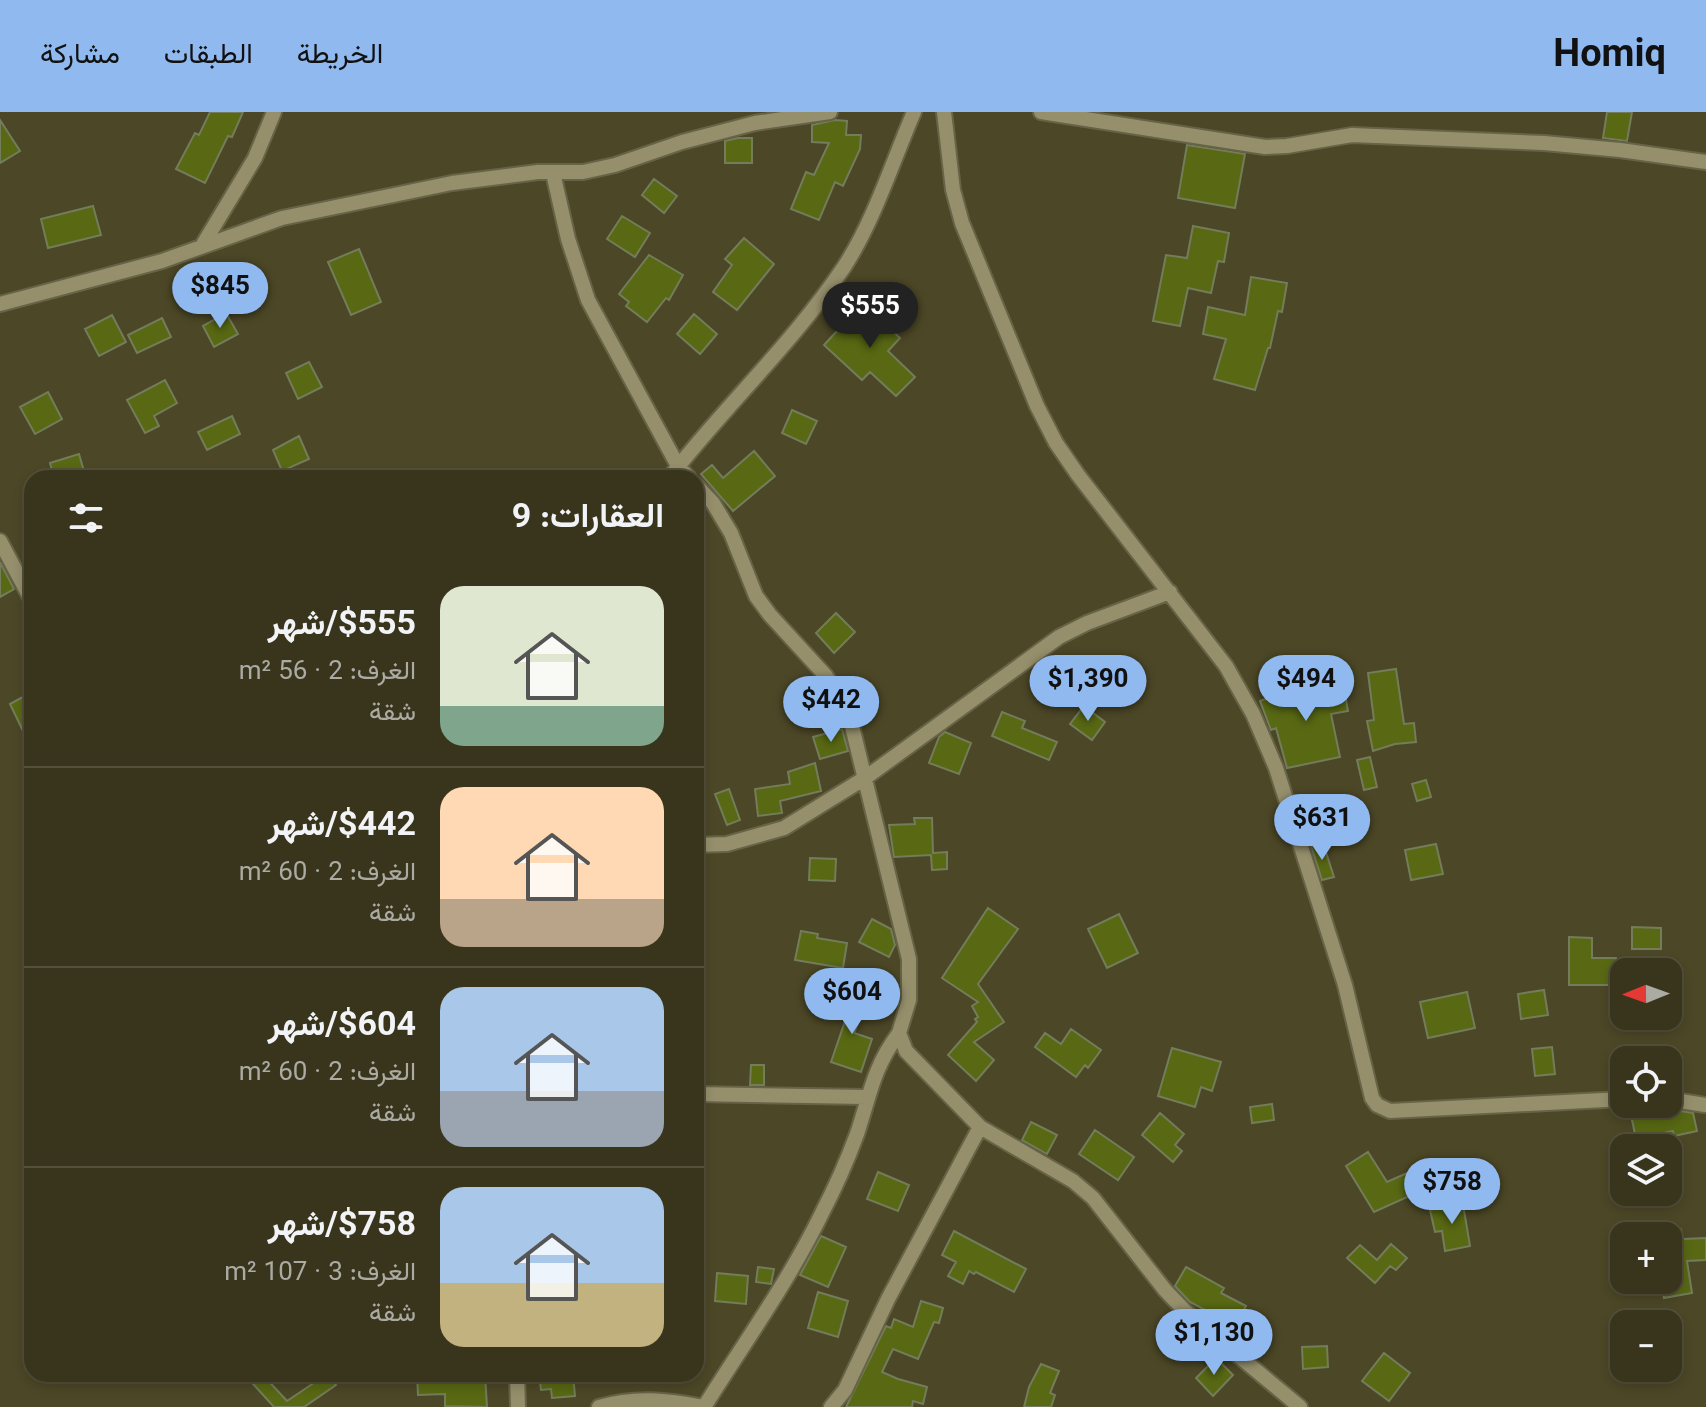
<!DOCTYPE html>
<html lang="ar">
<meta charset="utf-8">
<style>
:root{--surface:#39351c;--page:#444029;--text:#f1f3f6;--muted:#ababa3;--line:#53503b;--accent:#90b9f0}
body{margin:0;font-family:Georgia,Vazirmatn,serif;background:var(--page);color:var(--text);direction:rtl;height:100vh;display:flex;flex-direction:column;font-size:30px;white-space:nowrap}
*{box-sizing:border-box;margin:0}
p{font-size:26px;color:var(--muted)}
.icon{flex:none;width:44px;height:44px;fill:none;stroke:currentColor;stroke-width:2;stroke-linecap:round;stroke-linejoin:round}
.map{position:relative;flex:1;overflow:hidden;direction:ltr}
.drawer{position:absolute;left:24px;top:358px;width:680px;height:912px;display:flex;flex-direction:column;background:var(--surface);border-radius:24px;box-shadow:0 4px 12px #0003,0 0 0 2px var(--line);direction:rtl}
.drawer>*{flex:none}
.needle{width:52px;rotate:269deg}
.tools{position:absolute;left:1610px;top:846px;display:grid;gap:16px}
.tools a{display:grid;place-items:center;width:72px;height:72px;border-radius:16px;background:var(--surface);box-shadow:0 4px 12px #0003,0 0 0 2px var(--line);font-size:40px}
.price{position:absolute;translate:-50% -68px;padding:0 18px;border-radius:28px;background:var(--accent);color:#111;font-size:26px;line-height:52px;filter:drop-shadow(0 2px 4px #0008)}
.price::after{content:'';position:absolute;left:50%;top:48px;width:24px;height:18px;margin-left:-12px;background:inherit;clip-path:polygon(0 0,100% 0,50% 100%)}
.price.selected{background:#222;color:#fff}
ul{padding:0;list-style:none}
li{display:flex;align-items:center;gap:24px;height:200px;padding:0 40px}
li+li{border-top:2px solid var(--line)}
li span{display:grid;place-items:center;flex:none;width:224px;height:160px;border-radius:24px;color:#555}
li>.icon{margin-inline-start:auto}
span .icon{width:96px;height:96px;fill:#fffc;stroke-width:1}
li b{font-size:34px}
h2{display:flex;justify-content:space-between;align-items:center;height:96px;padding:0 40px;font-size:34px}
header{display:flex;align-items:center;gap:48px;box-sizing:border-box;height:112px;padding:0 40px;background:var(--accent);color:#111}
header strong{font-size:38px}
nav{display:flex;gap:44px;margin-inline-start:auto;font-size:28px}
.map>svg:first-child{display:block}
</style>
<header>
<strong>Homiq</strong>
<nav><a>الخريطة</a><a>الطبقات</a><a>مشاركة</a></nav>
</header>
<div class="map">
<svg width="1706" height="1295" viewBox="0 0 1706 1295">
<rect width="100%" height="100%" fill="#4c4726"/>
<path fill="#586813" stroke="#737c5b" stroke-width="2" d="M210,0H243L232,25L228,24L205,71L176,57L195,21L199,23Z
M1607,0H1632L1627,29L1603,26Z
M0,8L20,39L0,51Z
M835,8L847,9L846,23H861L860,37L843,74L835,70L819,108L791,97L806,60L814,63L829,31L812,30V13Z
M738,26H752V51H725V29Z
M1187,33L1245,42L1235,96L1178,86Z
M654,67L677,84L664,101L642,83Z
M93,94L101,123L48,136L41,107Z
M622,104L650,121L635,145L607,127Z
M1193,114L1229,121L1224,150L1218,149L1211,181L1188,176L1180,214L1153,209L1166,143L1187,146Z
M744,126L774,152L737,198L713,180L732,153L725,147Z
M359,137L381,190L351,203L328,150Z
M649,143L683,163L669,188L666,186L647,210L626,194L629,190L619,182Z
M1251,165L1287,171L1282,200L1278,199L1270,236H1268L1255,278L1214,267L1226,227L1203,222L1208,195L1245,203Z
M863,191L900,226L888,239L915,265L896,284L870,260L862,268L824,233Z
M226,201L238,222L214,235L203,214Z
M694,202L717,222L700,242L677,222Z
M112,203L126,230L99,244L85,217Z
M162,206L171,225L137,241L128,223Z
M309,250L322,275L298,287L286,261Z
M165,268L177,291L154,304L159,314L145,321L127,288Z
M48,280L62,307L35,322L20,295Z
M792,298L817,309L806,332L782,321Z
M232,304L240,322L207,338L198,320Z
M299,324L309,347L282,359L273,338Z
M754,339L775,364L733,399L701,362L712,353L723,366Z
M79,342L86,366H54L50,351Z
M0,450L14,477L0,485Z
M836,501L855,520L834,541L816,521Z
M1068,551L1088,569L1073,586L1053,568Z
M1396,557L1404,612L1414,611L1416,630L1395,632L1373,639L1367,609L1374,608L1368,561Z
M1343,571L1348,599L1331,602L1340,645L1287,656L1276,616L1271,618L1260,589L1282,580Z
M32,580V614L23,619L10,592Z
M1084,594L1105,610L1092,628L1070,612Z
M1002,600L1025,609L1022,616L1057,630L1049,648L992,624Z
M842,617L848,639L820,647L813,625Z
M945,620L971,631L959,662L929,651L939,625Z
M1370,645L1377,675L1364,678L1357,648Z
M815,651L821,679L780,689L782,701L758,704L755,677L790,672L788,660Z
M1426,668L1431,685L1417,689L1412,672Z
M729,677L740,708L727,713L715,682Z
M914,706H932L933,741L947,740V757L932,758L931,743L894,745L889,713L915,712Z
M1323,731L1334,765L1322,768L1311,734Z
M1436,732L1443,762L1411,768L1405,738Z
M810,746L836,747L835,769L809,768Z
M988,796L1018,817L978,872L1004,910L974,930L994,948L976,969L948,943L977,910L975,907L978,905L972,894L978,890L942,866Z
M1119,802L1138,841L1107,856L1088,817Z
M872,807L891,817L895,833L889,845L859,830Z
M1632,815L1661,816V837H1632Z
M801,819L818,822L817,826L847,831L843,856L795,848Z
M1569,825L1592,826V846H1616V873H1569Z
M868,867L894,876L888,893L863,883Z
M1544,878L1548,903L1521,907L1518,882Z
M1467,880L1475,916L1428,926L1420,890Z
M846,881L867,889L854,921L872,927L861,960L831,950L846,906L838,903Z
M1071,917L1101,938L1088,956L1085,953L1076,965L1035,935L1045,921L1061,932Z
M1552,935L1555,962L1535,964L1532,937Z
M1172,936L1221,950L1212,979L1201,975L1195,995L1158,984Z
M751,953H764V973H750Z
M1272,992L1274,1008L1252,1011L1250,995Z
M1656,998L1657,1004L1680,999L1693,1001L1697,1019L1674,1024L1673,1019L1636,1027L1631,1003Z
M1160,1001L1184,1022L1175,1033L1182,1039L1173,1050L1142,1023Z
M1031,1010L1057,1023L1047,1042L1022,1028Z
M1095,1018L1134,1045L1118,1068L1079,1042Z
M1368,1040L1387,1070L1416,1057L1425,1077L1374,1100L1346,1054Z
M878,1060L909,1073L898,1099L867,1087Z
M1463,1092L1470,1134L1445,1139L1442,1119L1435,1120L1430,1098Z
M1681,1117L1683,1127L1706,1126V1148L1687,1149L1692,1181L1664,1186L1661,1168H1668V1119Z
M954,1119L1026,1157L1014,1180L976,1160L974,1162L969,1159L963,1172L948,1164L956,1150L942,1143Z
M821,1124L846,1135L828,1175L800,1163Z
M1391,1132L1407,1146L1396,1158L1390,1154L1375,1171L1347,1146L1360,1133L1377,1148Z
M758,1155L774,1157L771,1172L756,1170Z
M1186,1155L1224,1176L1221,1181L1246,1194L1235,1214L1190,1190L1175,1174Z
M717,1161L748,1164L746,1192L715,1189Z
M818,1180L848,1189L838,1225L808,1216Z
M921,1189L943,1196L939,1211L934,1210L918,1247L893,1237L882,1260L898,1267L927,1275L923,1292L913,1289L912,1295H846L886,1214L891,1216L894,1207L913,1215Z
M1327,1234L1328,1255L1303,1257L1302,1235Z
M1384,1241L1410,1261L1389,1289L1362,1269Z
M1216,1246L1233,1263L1213,1284L1196,1266Z
M1041,1252L1059,1259L1050,1281L1055,1283L1051,1295H1024L1029,1275Z
M244,1262H262L287,1289L327,1262L336,1273L304,1295H274Z
M485,1262L487,1295L445,1294V1282L418,1283L417,1263Z
M539,1262H573L575,1284L552,1286L551,1277L541,1278Z"/>
<g fill="none" stroke-linecap="round" stroke-linejoin="round">
<g stroke="#676346" stroke-width="18">
<path id="minor" d="M944,0L953,78L962,111L1037,294L1056,331L1078,363L1226,554L1253,602L1276,656L1345,873L1372,986L1377,993L1390,999L1624,987
M1041,0L1265,35L1287,34L1352,23L1544,31L1620,38L1706,50
M553,61L568,127L588,188L678,354L689,366
M202,134L255,46L274,0
M0,192L162,149L282,106L452,71L538,60H583L615,53L682,30L755,11L830,0
M669,366C725,294 793,231 844,155C874,109 892,51 914,0
M696,373L713,391L731,421L756,484L770,503L826,564L849,602L909,847V888L899,921L906,939L980,1015L1073,1069L1093,1086L1165,1178L1186,1200L1300,1295
M0,429L32,489
M696,733L727,732L784,716L865,666L1059,525L1087,511L1170,480
M696,982L866,985
M1668,987L1705,993
M517,1262L518,1295
M599,1295C636,1284 668,1288 704,1295C744,1231 789,1169 822,1101C835,1076 847,1049 857,1022C870,983 873,956 899,921
M831,1295L845,1278L888,1187L980,1015"/>
</g>
<use href="#minor" stroke="#958f6c" stroke-width="14"/>
</g>
</svg>
<div class="tools">
<a><svg class="needle" viewBox="-14 -14 28 28"><path d="M0-13l5 13h-10z" fill="#e53935"/><path d="M0 13l5-13h-10z" fill="#ababa3"/></svg></a>
<a><svg class="icon" aria-label="locate" viewBox="0 0 24 24"><circle cx="12" cy="12" r="6"/><path d="M12 2v4M12 18v4M2 12h4M18 12h4"/></svg></a>
<a><svg class="icon" aria-label="layers" viewBox="0 0 24 24"><path d="M12 4l9 5-9 5-9-5zM3 14l9 5 9-5"/></svg></a>
<a>+</a>
<a>−</a>
</div>
<b class="price" style="left:220px;top:218px">$845</b>
<b class="price selected" style="left:870px;top:238px">$555</b>
<b class="price" style="left:1088px;top:611px">$1,390</b>
<b class="price" style="left:1306px;top:611px">$494</b>
<b class="price" style="left:831px;top:632px">$442</b>
<b class="price" style="left:1322px;top:750px">$631</b>
<b class="price" style="left:852px;top:924px">$604</b>
<b class="price" style="left:1452px;top:1114px">$758</b>
<b class="price" style="left:1214px;top:1265px">$1,130</b>
<section class="drawer">
<h2>العقارات: 9<svg class="icon" aria-label="filters" viewBox="0 0 24 24"><path d="M4 7h16M4 17h16"/><circle cx="9" cy="7" r="2"/><circle cx="15" cy="17" r="2"/></svg></h2>
<ul>
<li><span style="background:linear-gradient(#dfe7d0 75%,#7fa58c 0)"><svg class="icon" aria-label="home" viewBox="0 0 24 24"><path d="M3 11l9-7 9 7M6 9v11h12V9"/></svg></span><div><b>$555/شهر</b><p>الغرف: 2 · 56 m²</p><p>شقة</p></div></li>
<li><span style="background:linear-gradient(#ffd9b3 70%,#b9a48a 0)"><svg class="icon" aria-label="home" viewBox="0 0 24 24"><path d="M3 11l9-7 9 7M6 9v11h12V9"/></svg></span><div><b>$442/شهر</b><p>الغرف: 2 · 60 m²</p><p>شقة</p></div></li>
<li><span style="background:linear-gradient(#a9c7e8 65%,#9aa5b1 0)"><svg class="icon" aria-label="home" viewBox="0 0 24 24"><path d="M3 11l9-7 9 7M6 9v11h12V9"/></svg></span><div><b>$604/شهر</b><p>الغرف: 2 · 60 m²</p><p>شقة</p></div></li>
<li><span style="background:linear-gradient(#a9c7e8 60%,#c2b280 0)"><svg class="icon" aria-label="home" viewBox="0 0 24 24"><path d="M3 11l9-7 9 7M6 9v11h12V9"/></svg></span><div><b>$758/شهر</b><p>الغرف: 3 · 107 m²</p><p>شقة</p></div></li>
</ul>
</section>
</div>
